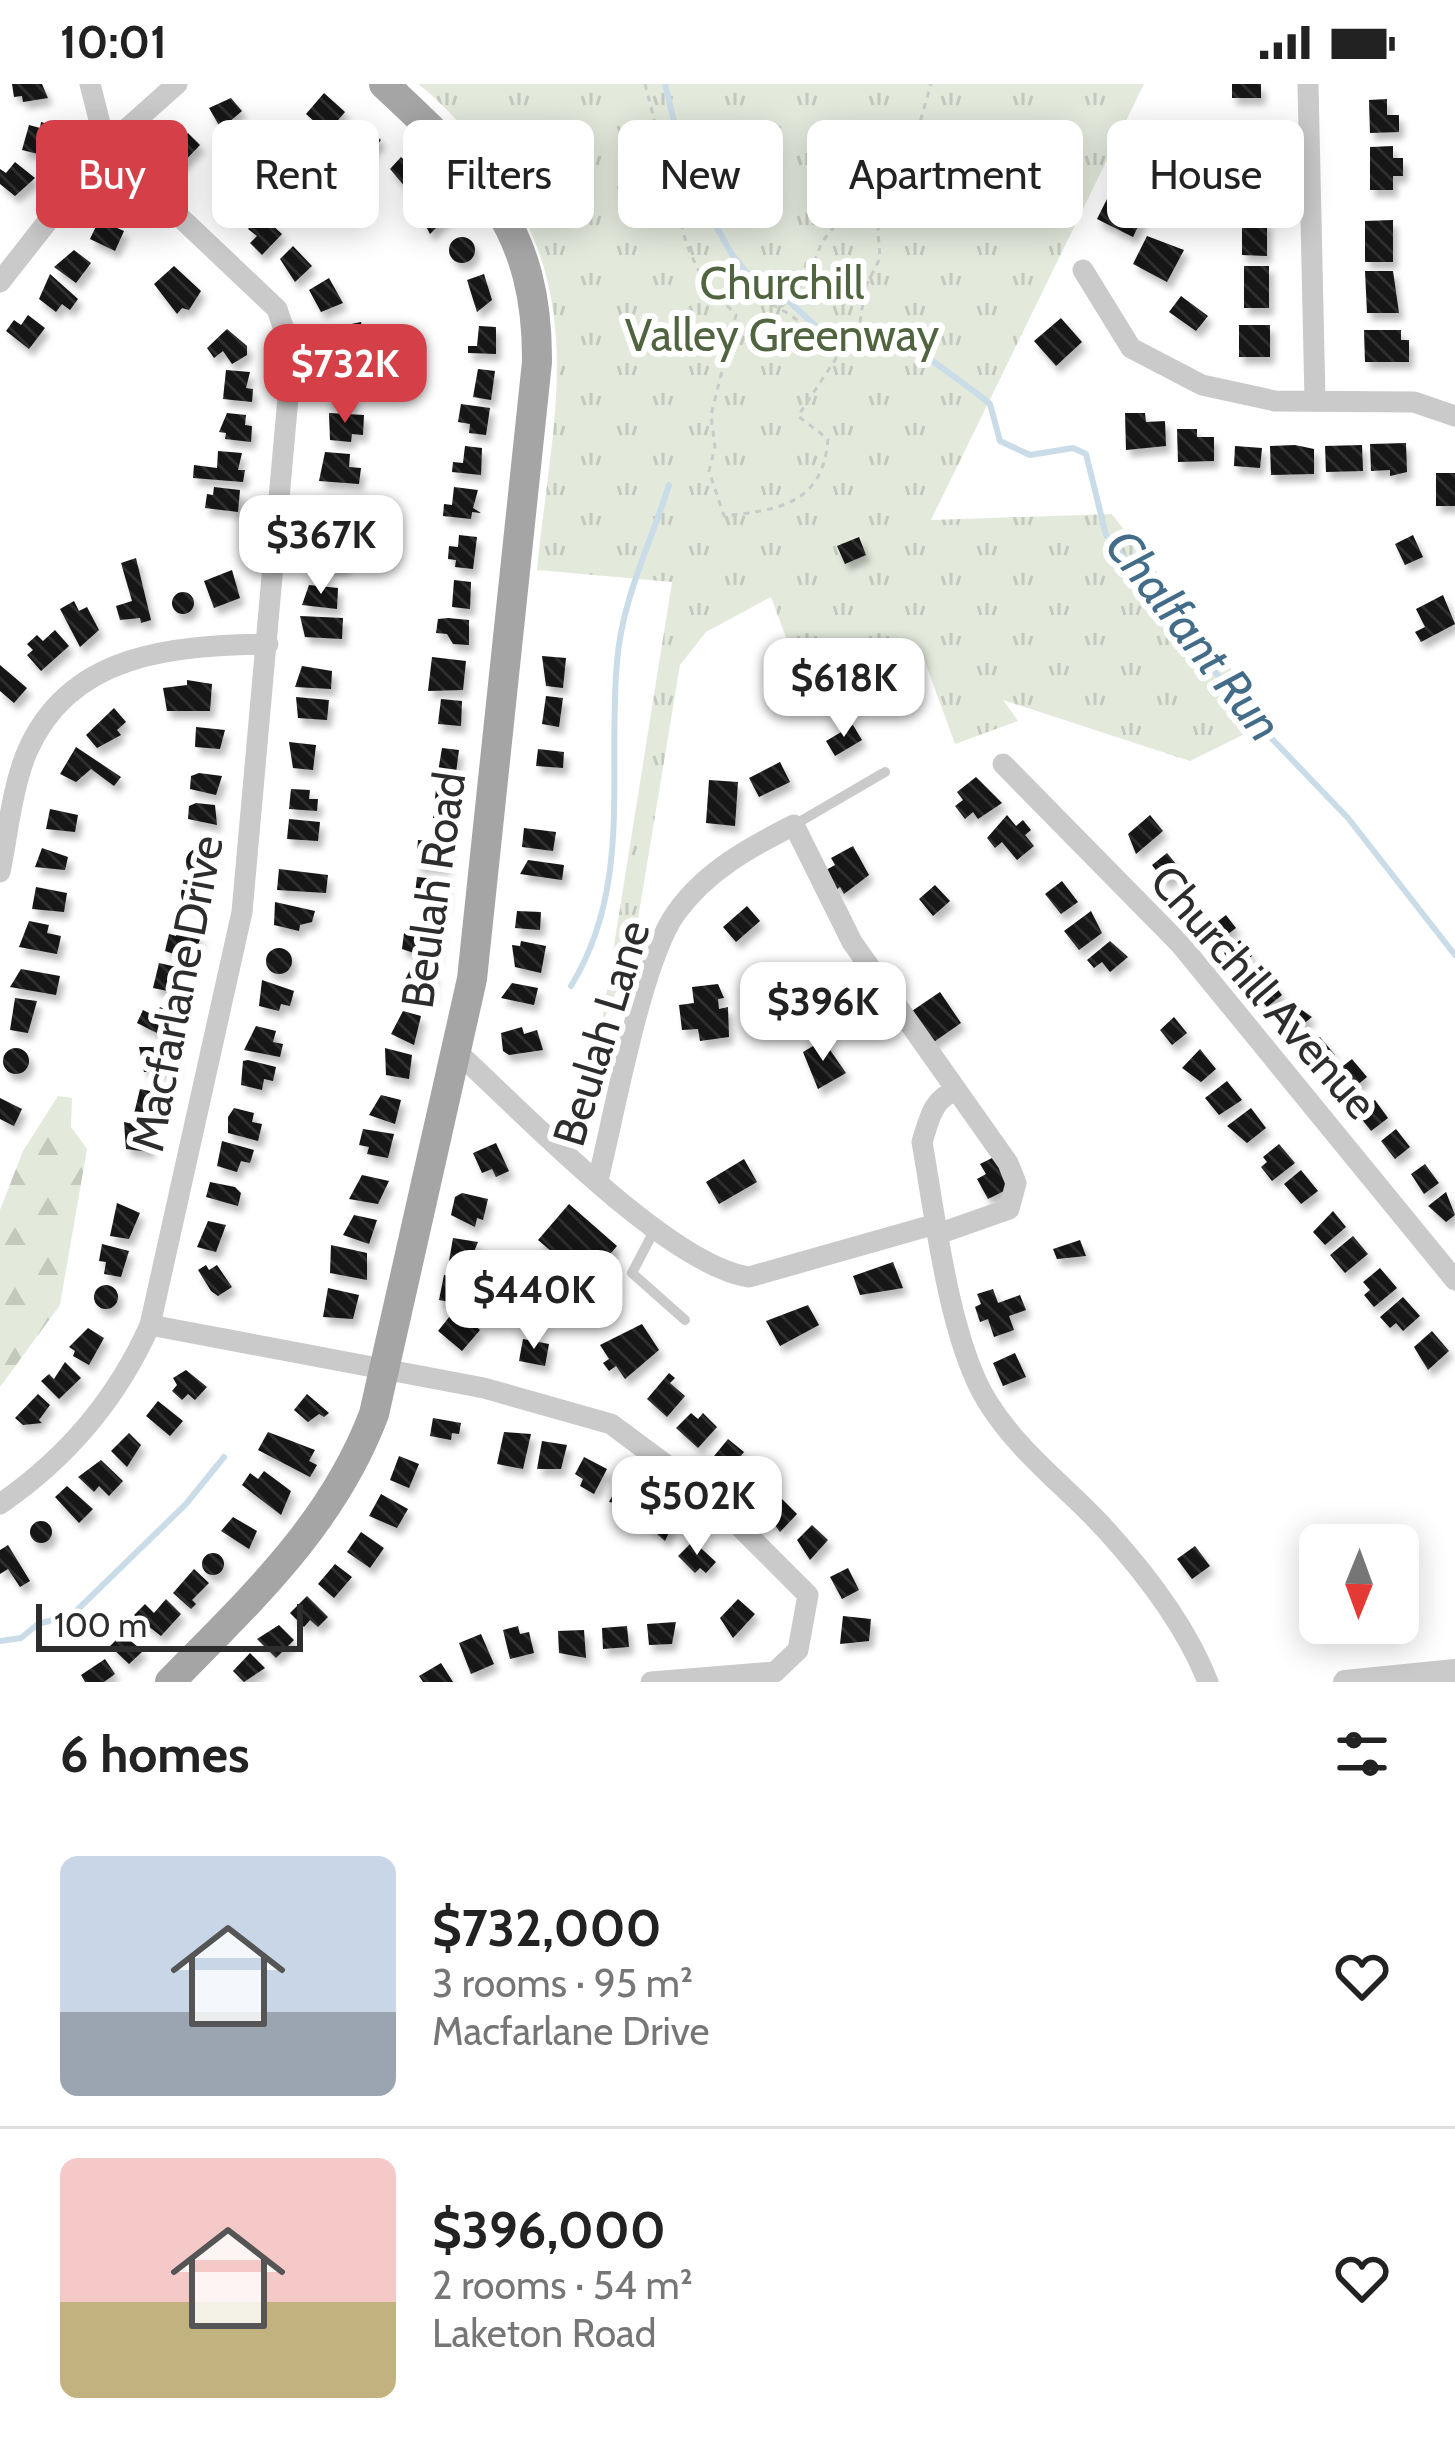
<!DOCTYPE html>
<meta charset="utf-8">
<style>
:root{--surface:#fff;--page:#f2f2f2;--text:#222;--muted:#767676;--line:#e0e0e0;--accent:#d53f47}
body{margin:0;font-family:Cabin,sans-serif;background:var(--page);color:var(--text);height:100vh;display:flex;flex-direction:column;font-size:45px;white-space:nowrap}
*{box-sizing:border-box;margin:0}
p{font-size:39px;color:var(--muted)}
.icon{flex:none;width:66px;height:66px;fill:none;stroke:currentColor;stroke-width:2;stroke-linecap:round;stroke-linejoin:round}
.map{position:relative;height:1598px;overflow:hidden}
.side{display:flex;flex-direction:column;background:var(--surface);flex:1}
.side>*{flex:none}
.top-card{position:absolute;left:36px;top:36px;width:1383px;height:108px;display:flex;gap:24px}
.needle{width:78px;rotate:181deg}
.buttons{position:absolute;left:1299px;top:1440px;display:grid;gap:24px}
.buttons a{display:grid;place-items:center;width:120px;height:120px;border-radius:18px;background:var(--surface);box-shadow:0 6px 30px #0003;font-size:60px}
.scale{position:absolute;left:36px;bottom:30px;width:267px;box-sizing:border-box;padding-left:12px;border:6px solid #2d2d2d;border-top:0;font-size:33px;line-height:42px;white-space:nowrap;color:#2d2d2d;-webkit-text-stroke:9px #fff;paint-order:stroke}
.price{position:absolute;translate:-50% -102px;padding:0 27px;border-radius:24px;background:#fff;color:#222;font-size:39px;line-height:78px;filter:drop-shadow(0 3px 6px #0008)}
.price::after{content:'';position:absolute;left:50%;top:72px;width:36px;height:27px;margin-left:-18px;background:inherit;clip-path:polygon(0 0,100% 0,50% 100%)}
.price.selected{background:var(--accent);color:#fff}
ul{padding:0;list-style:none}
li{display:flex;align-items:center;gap:36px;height:300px;padding:0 60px}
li+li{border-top:3px solid var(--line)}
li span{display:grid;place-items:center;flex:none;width:336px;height:240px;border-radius:18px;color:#555}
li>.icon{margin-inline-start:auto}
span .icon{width:144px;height:144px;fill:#fffc;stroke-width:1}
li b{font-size:51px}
h2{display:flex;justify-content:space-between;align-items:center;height:144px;padding:0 60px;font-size:51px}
.chip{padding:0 42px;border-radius:18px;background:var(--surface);box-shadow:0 6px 30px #0003;font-size:42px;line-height:108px}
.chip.selected{background:var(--accent);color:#fff}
.status{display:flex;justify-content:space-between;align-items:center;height:84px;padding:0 60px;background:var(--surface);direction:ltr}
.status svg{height:33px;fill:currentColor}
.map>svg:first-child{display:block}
</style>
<div class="status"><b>10:01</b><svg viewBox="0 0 49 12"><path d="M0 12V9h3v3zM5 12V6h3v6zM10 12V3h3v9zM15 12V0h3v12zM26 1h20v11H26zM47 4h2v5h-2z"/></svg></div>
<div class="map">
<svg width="1455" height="1598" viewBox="0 0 1455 1598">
<defs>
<pattern id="forest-firs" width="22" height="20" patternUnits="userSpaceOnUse" patternTransform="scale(3)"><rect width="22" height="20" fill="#e3eadc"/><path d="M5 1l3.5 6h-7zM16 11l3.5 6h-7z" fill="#c3c9bd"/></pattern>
<pattern id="park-tufts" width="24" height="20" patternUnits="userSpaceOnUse" patternTransform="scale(3)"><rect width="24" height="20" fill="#e3eadc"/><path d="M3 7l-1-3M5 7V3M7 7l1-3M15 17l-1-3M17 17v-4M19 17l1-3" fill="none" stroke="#c3c9bd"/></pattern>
<pattern id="building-back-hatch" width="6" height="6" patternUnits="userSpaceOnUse" patternTransform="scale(3)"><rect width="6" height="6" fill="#141414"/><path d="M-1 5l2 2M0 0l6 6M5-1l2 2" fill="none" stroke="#2e2e2e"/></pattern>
<filter id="shadow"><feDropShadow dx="4.5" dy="7" stdDeviation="3" flood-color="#0004"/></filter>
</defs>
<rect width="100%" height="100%" fill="#fff"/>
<path fill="url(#forest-firs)" d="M58,1012L72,1014L71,1043L87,1065L60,1221L0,1303V1126L23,1067Z"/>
<path fill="url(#park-tufts)" d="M418,0H1144L931,436L1112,430L1271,637L1190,677L1003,616L1018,637L955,660L924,575L810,618L771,513L706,548L680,581L632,871L601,943L672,498L537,486C552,332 590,215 492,81C470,51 448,23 418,0Z"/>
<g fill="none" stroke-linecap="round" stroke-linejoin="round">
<path stroke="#cadce8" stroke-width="6" d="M665,0L686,87L731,169L757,202L783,212L822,248L853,266L893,251C901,253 981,312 990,320L1000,357L1030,371L1073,364L1086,370L1106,451L1251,633L1348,734L1455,871
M571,902C633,801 607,689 617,578C622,515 650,461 669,401
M0,1557L21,1554L38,1540L72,1531L186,1420L224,1373"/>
</g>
<path fill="url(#building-back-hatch)" filter="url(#shadow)" d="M12,0H42L48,14L23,18L22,12L14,13Z
M1232,0H1261V14H1232Z
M324,9L345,28L327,49L306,30Z
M231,14L242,27L221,45L209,24Z
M1387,15V31H1399V48L1370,49L1369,16Z
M41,38L51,41L42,71L22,66L29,41L40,44Z
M361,39L381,56L361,80L353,73L361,64L346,57Z
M1237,39L1264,40L1267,65L1236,64Z
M188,49L200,61L176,86L162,73Z
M1393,62V74H1403V92H1393V106H1370V63Z
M401,73L420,91L407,105L390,85Z
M15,78L35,94L15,112L0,100V85L6,89Z
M1267,88L1268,121L1240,122V89Z
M434,106L449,131L430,150L415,121Z
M1108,113L1144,130L1133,153L1097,135Z
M261,131L282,150L262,171L250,159L257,152L248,145Z
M99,136L124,147L115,167L90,155Z
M1393,136V178H1365V137Z
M1242,137H1267V172L1242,171Z
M1147,152L1184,166L1167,198L1133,180Z
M449 166a13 13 0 1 1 26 0a13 13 0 1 1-26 0Z
M293,162L312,182L295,198L280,175Z
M74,166L91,179L76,199L54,183Z
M174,182L201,207L189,226L182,224L177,230L154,200Z
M1244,182H1269V224H1244Z
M1365,187H1393L1399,229H1367Z
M50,190L78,215L70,226L62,220L56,228L39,215Z
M484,190L492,216L477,228L467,196Z
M329,194L343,219L321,228L309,206Z
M1181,212L1208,232L1196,247L1169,228Z
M28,231L45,244L29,265L6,247L14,236L21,241Z
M1061,234L1082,258L1056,282L1034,257Z
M361,238L367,267L330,272L328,261L333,260L327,245Z
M1239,241H1270V273H1239Z
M479,242L496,243V270L468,269V262H477Z
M227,245L247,262V271L232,280L223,267L214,274L207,264Z
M1364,246H1401V256H1409V278H1365Z
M478,285L495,287L491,316L473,313Z
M226,286L250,288L246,304L253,305L252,318L223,315Z
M337,290L355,292L351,323L327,315Z
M461,320L490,324L486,351L469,349L470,340L458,338Z
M227,329L246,331L245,341L252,342L251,358L225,355L226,349L219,348Z
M329,329L364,331L363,351L352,350L351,358L330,356Z
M1125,329H1145L1146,338L1165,337L1166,362L1126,366Z
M1177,345H1197V353H1214V377L1178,378Z
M1406,359L1407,388L1390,392V386L1371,387L1370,360Z
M1295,361L1314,365V390L1271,391L1270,362Z
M1362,361L1363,387L1326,388L1325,362Z
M465,362L482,364L481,391L452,388L453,378L463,379Z
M1235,362L1262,364L1260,384L1234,382Z
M218,367L242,369L238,386H245L243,398L193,394L194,381L217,384Z
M325,368L350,370L349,383L361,384L359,400L319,397Z
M1436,389H1455V422H1436Z
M214,403L240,406L238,428L205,424L207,410L213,411Z
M454,403L478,406L473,424L481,429L472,428L471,435L443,432L444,420L452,421Z
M459,451L477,453L473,485L455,483L456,476L448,475L449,462L458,463Z
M1413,451L1423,473L1405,481L1395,460Z
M859,453L866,471L845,480L837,462Z
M307,456L334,458V467L346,468L345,485L311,482Z
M136,474L151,536L141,539L140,534L120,536L116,522L132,517L121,479Z
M232,486L240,514L214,524L204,497Z
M454,496L471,498L470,525L452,523Z
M309,501L338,504L337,525L302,521Z
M172 519a11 11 0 1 1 22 0a11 11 0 1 1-22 0Z
M1443,511L1455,540L1421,558L1415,548L1425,543L1416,525Z
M74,517L79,527L87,523L99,546L80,563L60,525Z
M300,532L343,534L342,555L305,553Z
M448,534L469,536V561L453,560L447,550L436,549L438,535Z
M55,546L69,562L41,587L27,571L33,566L27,560L37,551L43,557Z
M542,572L566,574L563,604L546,602Z
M432,573L466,577L463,606L428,607Z
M0,581L27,604L14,619L0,607Z
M302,582L332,587L331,605L295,603Z
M187,596L212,600L210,627H167L163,604L187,601Z
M546,612L563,614L559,643L542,640Z
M296,613L329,616L327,636L298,634Z
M441,615L462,617L461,642L438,640Z
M114,624L126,638L117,646L121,651L97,664L86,651Z
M853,641L862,656L835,672L826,657Z
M196,643L225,646L220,665L195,663Z
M289,658L316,661L313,686L293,684Z
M76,663L121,693L114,702L91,685L76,698L60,690Z
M442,664L459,666L455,696L437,694Z
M538,665L564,668L563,684L536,682Z
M780,678L790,698L759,713L749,694Z
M199,689L222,692L216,711L190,705L191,692Z
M976,693L1002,719L978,735L973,728L965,735L955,722L963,716L957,708Z
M709,696L738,698L735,742L706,739Z
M291,705L310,706L309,715H318L317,727L289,725Z
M436,705L454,707L451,735L433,734Z
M196,719L215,721L217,741L188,735L189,722Z
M50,725L78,731L75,748L46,745Z
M1007,731L1016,742L1023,736L1031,746L1025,751L1034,762L1017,776L1002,758L995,764L987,754Z
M1150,731L1163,747L1136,770L1128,750Z
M289,735L320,738L318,757L287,755Z
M524,744L556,748L553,767L522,763Z
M418,756L449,759L447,784L416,782Z
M853,762L869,791L844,810L840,803L836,806L826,786L835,781L831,774Z
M42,764L68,773L65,786L35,783Z
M186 778a14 14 0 1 1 28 0a14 14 0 1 1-28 0Z
M1167,769L1181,786L1166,799L1152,781Z
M528,776L564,781L562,796L520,790Z
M279,785L328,791L326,809L277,806Z
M417,793L446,796L445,821L422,819L423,810H415Z
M1062,797L1078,818L1061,830L1045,810Z
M181 810a13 13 0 1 1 26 0a13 13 0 1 1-26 0Z
M935,801L950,817L933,832L919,815Z
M36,803L67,809L64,828L32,825Z
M275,818L315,827L312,838L300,841L299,847L274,841Z
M747,822L760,837L736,858L723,843Z
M517,827L541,828L540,846L515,844Z
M1091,827L1102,849L1079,866L1064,847Z
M1226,831L1236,844L1216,859L1207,846Z
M29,837L49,841L47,849L61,852L57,870L19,863Z
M420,843L440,847L435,876L402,865L404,849L418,852Z
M178,847L201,853L192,876L165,867L169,850L176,852Z
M1240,856L1252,872L1236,885L1224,869Z
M521,857L546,862L541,889L515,883L512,861L520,862Z
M1110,857L1128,873L1110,888L1102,878L1094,884L1087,876Z
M266 877a13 13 0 1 1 26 0a13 13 0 1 1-26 0Z
M159,879L190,886L187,911L153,904Z
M413,880L433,885L432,913L400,906Z
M21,885L60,892L56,911L10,903Z
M1270,895L1282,911L1267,923L1255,908Z
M262,896L294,907L290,922L281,920L279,927L259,922Z
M512,899L538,904L534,921L501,914Z
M718,900L724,914L718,915L719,925L728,923L729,953L700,957L698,945L682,946L679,921L694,919L692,903Z
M940,908L961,939L928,962L906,931Z
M15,914L37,917L28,949L10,946Z
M1292,919L1312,933L1291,950L1273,934Z
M160,923L181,934L167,954L137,939L143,926L155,932Z
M403,927L421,932L414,961L391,950Z
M1174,933L1187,949L1172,961L1160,946Z
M256,942L276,947L273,958L283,960L280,973L244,966Z
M522,943L524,950L537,946L543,966L509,971L503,967L501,949Z
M1320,953L1335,971L1316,986L1305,966Z
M823,956L846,989L818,1005L803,968Z
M139,963H165V974H175V988H144Z
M3 977a13 13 0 1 1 26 0a13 13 0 1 1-26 0Z
M385,964L412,971L409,995L386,991Z
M1200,965L1216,985L1201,998L1182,984Z
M1352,975L1367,993L1344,1012L1329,993Z
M248,976L276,983L273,997L264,995L262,1006L241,1001L243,977Z
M1227,997L1242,1016L1219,1031L1205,1014Z
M140,1005L160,1009L154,1035L134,1030Z
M381,1011L401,1016L395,1040L369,1031Z
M0,1014L22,1025L14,1042L0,1035Z
M1375,1016L1388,1034L1371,1047L1357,1029Z
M234,1024L254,1029L252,1038L262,1040L258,1057L228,1049V1033Z
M1251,1024L1266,1044L1247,1059L1227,1042Z
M124,1038L151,1044L150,1068L126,1065Z
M363,1045L394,1050L388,1074L367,1070L369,1063L359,1061Z
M1396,1045L1410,1063L1395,1075L1381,1057Z
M222,1057L254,1066L250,1079L241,1077L237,1088L217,1082Z
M496,1059L509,1087L496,1093L492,1085L482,1089L473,1069Z
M1279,1060L1295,1079L1272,1097L1261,1083L1267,1078L1263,1073Z
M994,1073L1010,1104L988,1115L977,1095L986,1090L980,1080Z
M744,1075L757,1098L719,1120L706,1098Z
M1425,1080L1439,1099L1424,1110L1411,1090Z
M1301,1086L1318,1107L1301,1120L1284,1100Z
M362,1091L389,1097L378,1120L349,1115Z
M210,1098L235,1103L241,1109L238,1122L206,1113Z
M1446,1108L1455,1131L1446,1138L1428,1122Z
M462,1109L488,1115L483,1136L477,1134L475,1143L451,1131L455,1113Z
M117,1119L140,1129L129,1155L110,1152Z
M569,1120L617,1162L586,1198L567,1182L557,1194L547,1186L558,1173L538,1156Z
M1333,1127L1346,1143L1325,1161L1313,1148Z
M354,1131L377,1136L369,1160L343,1151Z
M208,1137L226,1141L216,1168L197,1163Z
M1353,1152L1368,1170L1345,1189L1330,1171Z
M453,1154L478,1158L469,1180L449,1177Z
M1080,1156L1086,1172L1057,1175L1053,1165Z
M102,1160L129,1167L121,1193L104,1190L106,1178L99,1177Z
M331,1161L367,1169V1196L330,1189Z
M893,1178L903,1204L860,1211L853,1192Z
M206,1181L209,1186L217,1181L232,1203L218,1212L211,1207L198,1186Z
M1380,1184L1397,1204L1374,1223L1364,1211L1370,1206L1363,1198Z
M444,1191L464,1195L459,1220L439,1216Z
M94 1213a12 12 0 1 1 24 0a12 12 0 1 1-24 0Z
M328,1204L359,1211L353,1235L323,1233Z
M993,1205L998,1219L1020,1211L1026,1226L1009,1232L1014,1246L994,1253L988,1235L980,1238L975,1223L981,1220L977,1210Z
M1403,1213L1420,1232L1403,1247L1396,1239L1390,1244L1380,1233Z
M808,1221L819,1241L780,1262L766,1237Z
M450,1232L459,1239L464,1233L480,1246L462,1267L438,1247Z
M642,1240L659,1266L625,1295L616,1282L609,1287L603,1279L609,1275L600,1261Z
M88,1244L104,1254L89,1281L73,1272L75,1267L69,1263Z
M1432,1247L1449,1267L1428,1286L1414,1263Z
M523,1255L549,1260L545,1282L519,1277Z
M1015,1269L1026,1293L1003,1302L993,1279Z
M65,1278L81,1294L59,1315L41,1297L49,1290L54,1295Z
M186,1286L207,1303L195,1316L188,1310L182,1316L172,1307L177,1301L173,1294Z
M669,1289L675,1294L670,1299L685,1312L667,1333L647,1315Z
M38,1310L50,1321L39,1336L42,1339L23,1341L15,1334Z
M307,1310L329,1329L324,1333L319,1330L308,1338L294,1326Z
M158,1317L183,1337L170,1352L146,1332Z
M691,1329L698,1335L703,1329L717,1343L698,1364L676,1344Z
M433,1334L461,1339L459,1350L452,1349L451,1356L430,1352Z
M268,1348L315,1366L309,1377L317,1381L310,1393L258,1366Z
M504,1348L531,1350L523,1385L497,1380Z
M129,1349L141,1361L127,1383L111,1367Z
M728,1355L744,1368L726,1390L710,1377Z
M542,1357L567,1361L561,1385H537Z
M399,1372L419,1380L409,1404L390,1396Z
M584,1373L607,1385L594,1410L580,1402L583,1395L575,1390Z
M101,1376L123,1397L109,1412L99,1402L94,1408L78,1393Z
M753,1384L770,1400L751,1421L737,1401Z
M264,1387L291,1407L281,1431L242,1401L250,1389L258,1395Z
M622,1394L646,1407L624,1434L615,1427L620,1420L609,1418Z
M67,1402L93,1425L79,1439L55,1413Z
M381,1410L408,1425L397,1444L369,1432Z
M781,1414L797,1430L780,1448L766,1429Z
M651,1422L673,1440L665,1457L640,1435Z
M233,1433L257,1447L249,1465L221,1447Z
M30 1448a11 11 0 1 1 22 0a11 11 0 1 1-22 0Z
M812,1441L828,1456L810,1476L797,1456Z
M361,1448L384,1464L370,1484L347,1468Z
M693,1457L716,1478L706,1489L700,1484L695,1489L678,1472Z
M8,1461L30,1497L20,1503L8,1485L0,1490V1466Z
M1195,1462L1210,1482L1192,1495L1177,1475Z
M202 1480a11 11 0 1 1 22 0a11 11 0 1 1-22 0Z
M335,1480L352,1493L334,1514L318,1500Z
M848,1484L859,1506L842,1515L830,1493Z
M194,1485L209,1499L192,1516L196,1520L191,1525L173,1509Z
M307,1512L328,1533L318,1543L310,1536L304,1543L290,1529Z
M166,1515L181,1530L161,1552L134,1531L145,1520L154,1529Z
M738,1515L755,1530L733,1554L720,1534Z
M843,1532L871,1535L869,1557L840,1560Z
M676,1538L672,1560L649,1561L647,1540Z
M279,1541L294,1556L276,1574L257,1555Z
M518,1542L520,1550L529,1548L534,1569L510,1575L503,1546Z
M627,1542L629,1563L603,1565L602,1544Z
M584,1546L586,1574L559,1569L558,1547Z
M122,1550L143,1567L129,1580L110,1562Z
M481,1550L494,1580L471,1590L459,1559Z
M250,1569L265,1584L244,1598L233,1587Z
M105,1575L115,1590L104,1598H85L81,1591Z
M441,1579L453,1598H423L419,1592Z"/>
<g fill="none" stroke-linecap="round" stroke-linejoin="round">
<path stroke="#cacaca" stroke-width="3" stroke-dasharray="6 6" stroke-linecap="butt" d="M645,0L687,162L703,196L736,231L711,331L715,363L709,387L724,432C779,426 823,420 828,355L798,332L860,238L865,204L880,174L878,146L892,86L915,56L931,0
M725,213C773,207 805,243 840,271
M781,223L799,206L806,179L815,176L822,158L858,112L877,114L889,102"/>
<path stroke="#cacaca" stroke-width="10" d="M794,741L885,688
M655,1145L632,1189L685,1236"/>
<path stroke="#cacaca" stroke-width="21" d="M1308,0L1315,316
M1083,186L1131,264L1202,301L1275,317L1414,318L1455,332
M0,198L106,63L177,0
M1003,680L1181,861L1455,1196
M0,788C8,749 12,704 27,668C70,568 174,562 268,560
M455,966C520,1025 667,1181 749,1193L936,1140
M956,1007C932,1014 929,1037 922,1058C935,1131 949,1255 987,1317C1019,1369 1066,1402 1106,1446C1147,1491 1186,1542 1208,1598
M598,1096C614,1032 641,878 676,829C706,787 750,763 794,741L852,858L1008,1079L1016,1099L1009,1125L938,1150
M150,1241L484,1304L611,1340L712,1415L808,1511L798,1566L775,1588L651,1598
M0,1420C67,1374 117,1315 150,1241L242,828L292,269L277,225L106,63L90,0"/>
<path stroke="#cacaca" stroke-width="24" d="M1345,1598L1455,1587"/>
<path stroke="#a5a5a5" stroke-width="30" d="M170,1598C251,1515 332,1441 374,1330L472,895L537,278C538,139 477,88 384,0"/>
</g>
<g text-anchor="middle" stroke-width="12" stroke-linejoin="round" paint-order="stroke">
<g font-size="45" fill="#50653f" stroke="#fff">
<text x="782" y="215">Churchill<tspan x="782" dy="52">Valley Greenway</tspan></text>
</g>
<g font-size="45" fill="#2d2d2d" stroke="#fff">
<text transform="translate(433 806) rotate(-82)" y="16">Beulah Road</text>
<text transform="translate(1264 908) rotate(49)" y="16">Churchill Avenue</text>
<text transform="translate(177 909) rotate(-79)" y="16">Macfarlane Drive</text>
<text transform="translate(601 949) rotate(-73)" y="16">Beulah Lane</text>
</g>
<g font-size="48" font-style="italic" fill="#436c88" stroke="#fff">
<text transform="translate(1194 551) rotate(52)" y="17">Chalfant Run</text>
</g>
</g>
</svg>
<div class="buttons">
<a><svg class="needle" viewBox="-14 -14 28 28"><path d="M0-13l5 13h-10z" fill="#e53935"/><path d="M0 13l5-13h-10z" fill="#767676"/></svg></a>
</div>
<div class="scale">100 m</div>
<b class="price selected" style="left:345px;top:342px">$732K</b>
<b class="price" style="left:321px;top:513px">$367K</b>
<b class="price" style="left:844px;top:656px">$618K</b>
<b class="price" style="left:823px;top:980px">$396K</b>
<b class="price" style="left:534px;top:1268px">$440K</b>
<b class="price" style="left:697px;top:1474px">$502K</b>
<div class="top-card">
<a class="chip selected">Buy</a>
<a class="chip">Rent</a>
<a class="chip">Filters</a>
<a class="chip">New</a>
<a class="chip">Apartment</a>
<a class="chip">House</a>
</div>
</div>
<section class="side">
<h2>6 homes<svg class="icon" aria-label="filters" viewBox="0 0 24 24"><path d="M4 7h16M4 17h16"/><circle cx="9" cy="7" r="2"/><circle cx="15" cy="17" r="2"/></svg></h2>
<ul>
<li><span style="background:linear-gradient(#c9d6e8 65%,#9aa5b1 0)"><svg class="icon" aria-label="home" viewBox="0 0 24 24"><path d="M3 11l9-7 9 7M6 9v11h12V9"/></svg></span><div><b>$732,000</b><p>3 rooms · 95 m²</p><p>Macfarlane Drive</p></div><svg class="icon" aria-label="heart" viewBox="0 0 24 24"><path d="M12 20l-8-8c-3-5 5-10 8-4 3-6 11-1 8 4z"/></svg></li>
<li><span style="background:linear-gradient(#f6c9c9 60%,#c2b280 0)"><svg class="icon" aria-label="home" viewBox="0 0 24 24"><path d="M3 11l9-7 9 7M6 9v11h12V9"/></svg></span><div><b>$396,000</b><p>2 rooms · 54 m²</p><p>Laketon Road</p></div><svg class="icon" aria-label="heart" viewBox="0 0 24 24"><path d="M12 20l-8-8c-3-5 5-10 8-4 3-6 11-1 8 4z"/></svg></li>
</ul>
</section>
